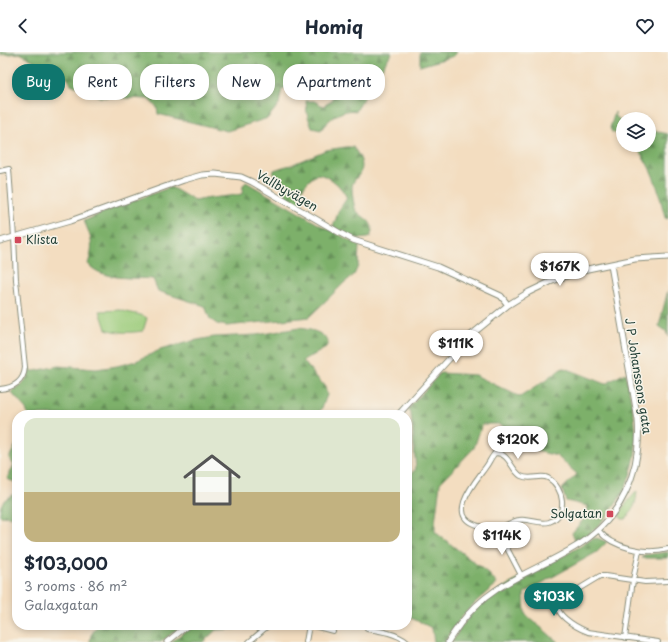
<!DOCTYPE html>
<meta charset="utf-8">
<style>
:root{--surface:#fff;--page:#f6f6f7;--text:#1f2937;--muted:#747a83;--accent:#0f766e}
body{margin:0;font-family:"Playpen Sans",sans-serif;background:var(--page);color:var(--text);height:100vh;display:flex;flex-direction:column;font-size:15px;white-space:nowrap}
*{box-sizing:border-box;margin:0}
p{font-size:13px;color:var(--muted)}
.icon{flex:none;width:22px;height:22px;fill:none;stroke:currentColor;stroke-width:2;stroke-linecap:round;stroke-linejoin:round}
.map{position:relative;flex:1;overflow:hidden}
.sheet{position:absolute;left:12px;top:358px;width:400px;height:220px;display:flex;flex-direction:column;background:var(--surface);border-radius:16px;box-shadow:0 2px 6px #0003}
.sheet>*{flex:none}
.banner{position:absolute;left:12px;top:12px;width:400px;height:36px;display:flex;gap:8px}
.fabs{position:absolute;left:616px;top:60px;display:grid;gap:8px}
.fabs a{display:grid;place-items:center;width:40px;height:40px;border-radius:50%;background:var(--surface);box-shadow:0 2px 6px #0003;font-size:20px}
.price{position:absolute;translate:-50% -34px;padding:0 9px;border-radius:14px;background:#fff;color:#222;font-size:13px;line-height:26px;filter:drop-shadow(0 1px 2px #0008)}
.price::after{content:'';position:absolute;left:50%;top:24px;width:12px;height:9px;margin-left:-6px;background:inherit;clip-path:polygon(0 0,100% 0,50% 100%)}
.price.current{background:var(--accent);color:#fff}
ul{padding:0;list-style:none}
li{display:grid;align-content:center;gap:8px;height:212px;padding:0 12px}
li span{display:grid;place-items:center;height:124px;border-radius:12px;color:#555}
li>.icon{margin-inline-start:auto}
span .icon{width:72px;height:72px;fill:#fffc;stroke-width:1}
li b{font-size:17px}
.tag{padding:0 14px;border-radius:16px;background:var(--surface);box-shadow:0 2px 6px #0003;font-size:14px;line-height:36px}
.tag.current{background:var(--accent);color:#fff}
header{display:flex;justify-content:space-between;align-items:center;height:52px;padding:0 12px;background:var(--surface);font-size:18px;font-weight:700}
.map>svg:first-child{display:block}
</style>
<header><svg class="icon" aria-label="back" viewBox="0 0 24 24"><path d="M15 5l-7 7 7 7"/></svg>Homiq<svg class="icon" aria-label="heart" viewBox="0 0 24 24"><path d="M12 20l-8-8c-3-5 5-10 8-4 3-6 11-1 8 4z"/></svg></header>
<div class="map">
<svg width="668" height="590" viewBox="0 0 668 590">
<defs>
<pattern id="forest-firs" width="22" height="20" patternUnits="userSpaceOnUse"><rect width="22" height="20" fill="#7db06b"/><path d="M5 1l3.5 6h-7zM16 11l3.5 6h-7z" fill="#669059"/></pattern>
</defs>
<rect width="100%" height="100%" fill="#f7f3e8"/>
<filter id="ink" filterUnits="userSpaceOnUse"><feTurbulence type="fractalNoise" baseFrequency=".025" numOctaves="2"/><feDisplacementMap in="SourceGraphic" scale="8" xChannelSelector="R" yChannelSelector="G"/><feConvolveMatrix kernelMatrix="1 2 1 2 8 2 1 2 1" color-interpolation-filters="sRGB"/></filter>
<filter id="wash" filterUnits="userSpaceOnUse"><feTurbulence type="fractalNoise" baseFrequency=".012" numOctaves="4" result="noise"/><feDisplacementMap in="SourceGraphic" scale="16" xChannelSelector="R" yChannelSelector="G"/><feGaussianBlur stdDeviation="0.9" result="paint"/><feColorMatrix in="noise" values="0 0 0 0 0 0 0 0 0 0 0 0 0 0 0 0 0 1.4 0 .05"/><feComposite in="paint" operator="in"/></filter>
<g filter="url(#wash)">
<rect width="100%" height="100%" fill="#f3ddc0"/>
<path fill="#9ccc7b" stroke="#5e8458" d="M121,258C130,262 140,261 147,266L143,279C130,281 118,281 106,277L100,259Z
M637,439C636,451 634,459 625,467H622L619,463L623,455Z"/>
<path fill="url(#forest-firs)" stroke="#4e7650" d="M0,0H392L356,59C343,56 328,67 321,78L312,76L307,62L306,49H314L323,54L332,49L333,40L338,33L333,29L322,30L312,37C301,29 293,33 282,37L279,52L268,66L227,79L158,62L157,55L148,47L100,45L71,32L67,25L50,18L20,1L0,3Z
M420,0H457L454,4L420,14Z
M615,60L616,65L623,70V84L612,80L610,76Z
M649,78L668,82V167L665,166C658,135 654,119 635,93H649Z
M346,95H353C359,103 366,113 359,123C355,127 352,131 352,136C352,141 353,147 354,152C355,167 379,165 370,185C358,190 344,182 333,175L339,158L347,146C341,134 331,124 317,122C312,126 303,133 302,139C301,143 302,150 302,155L286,145L285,136L281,127L273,126L274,118L283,115L291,113L326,98Z
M246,130L320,173L359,193L358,214L354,223L345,230L309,265L227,274L217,272L210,267L205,254L158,239L153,227C132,225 103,229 88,212C94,194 92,186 84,169L109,158L171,135L195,149C210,145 226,145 242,142L243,134Z
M668,238V285L666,279L659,274Z
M299,276C311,278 321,279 328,289L326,296L303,309L325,335L327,343L321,358L316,363H28L26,357L11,340C23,334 26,331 29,317L32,319H35L58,314L96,317L117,314L136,309L160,298L192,289L214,285L256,283Z
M564,316L605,332L625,321C630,344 637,369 636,393C634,433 609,470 576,491L572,481L583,468L588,454L566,449L562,437L577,422L557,404L537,399L517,381L499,372H482L474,396L440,431L435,471V480L489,522L497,532C476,548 458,566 445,590H434L432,576L407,564V425L416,417L411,362L408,357L440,321L475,323L520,345L545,329L561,317Z
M17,391V431L7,427L14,413L9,406Z
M17,440V465L0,464C0,447 5,448 17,440Z
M597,486L607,490L597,500L524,541L525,562L558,590H452C460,576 470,562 482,551C515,524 557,511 592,487Z
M668,500V506H642L645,503Z
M98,573H182L161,590H90L91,583Z
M193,573H240L236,577L216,578L203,590H171Z"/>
</g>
<g filter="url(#ink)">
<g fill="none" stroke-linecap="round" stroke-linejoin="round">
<g stroke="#898d7a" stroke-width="6">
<path id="minor" d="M0,119L9,117L14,185L16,228L25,315C24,330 13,336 0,337
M495,401C510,401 510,417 521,424C530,429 540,422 548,426C564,435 569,463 549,470C539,473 529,466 519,468C511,469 504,476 496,477C490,478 481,475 476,473C446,463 475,430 485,416C489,411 491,405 495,401Z
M497,477L521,523
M598,478C613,496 646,503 668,497
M310,573L333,579
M367,577C380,579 396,581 407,590
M625,586L633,528L639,499
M249,590L269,573
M306,590L309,573
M658,590L588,580C578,576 547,560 562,547L600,524H605L645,530L668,529"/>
</g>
<g stroke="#898d7a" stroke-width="7">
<path id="tertiary" d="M0,189L70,169L184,128L202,123L215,122L241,125L252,130L340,181L353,188L438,215L501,244L508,253
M398,363L471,283L508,253L529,240L550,230L583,218L635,207L668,205
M167,590L188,573
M448,590C451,584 456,578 460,572C491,530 533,521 575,495C621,468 642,420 638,368L611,213"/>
</g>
<use href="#minor" stroke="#fff" stroke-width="4"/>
<use href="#tertiary" stroke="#fff" stroke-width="5"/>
</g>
</g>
<g fill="#d1495b" stroke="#f7f3e8" stroke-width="1.5">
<rect x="14" y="184" width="8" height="8" rx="2"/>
<rect x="606" y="458" width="8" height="8" rx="2"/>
</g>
<g text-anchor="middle" stroke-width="3" stroke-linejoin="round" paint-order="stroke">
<g font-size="12" fill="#1f3d34" stroke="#f7f3e8">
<text transform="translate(287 139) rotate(30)" y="4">Vallbyvägen</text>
<text transform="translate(638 324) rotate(81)" y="4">J P Johanssons gata</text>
</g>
<g font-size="12" fill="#1f3d34" stroke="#f7f3e8" text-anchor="start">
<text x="26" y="192">Klista</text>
<text x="602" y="466" text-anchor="end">Solgatan</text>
</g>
</g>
</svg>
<div class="fabs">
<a><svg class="icon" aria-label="layers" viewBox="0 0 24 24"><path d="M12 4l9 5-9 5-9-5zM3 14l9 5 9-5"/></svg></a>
</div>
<b class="price" style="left:560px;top:235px">$167K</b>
<b class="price" style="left:456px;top:312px">$111K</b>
<b class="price" style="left:518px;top:408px">$120K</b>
<b class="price" style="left:502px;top:504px">$114K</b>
<b class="price current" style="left:554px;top:565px">$103K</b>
<div class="banner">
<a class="tag current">Buy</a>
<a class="tag">Rent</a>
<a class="tag">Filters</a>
<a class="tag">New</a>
<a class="tag">Apartment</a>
</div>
<section class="sheet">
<ul>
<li><span style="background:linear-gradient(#dfe7d0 60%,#c2b280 0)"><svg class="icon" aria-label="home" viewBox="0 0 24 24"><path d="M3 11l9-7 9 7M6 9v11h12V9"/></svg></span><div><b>$103,000</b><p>3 rooms · 86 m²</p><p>Galaxgatan</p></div></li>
</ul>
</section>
</div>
